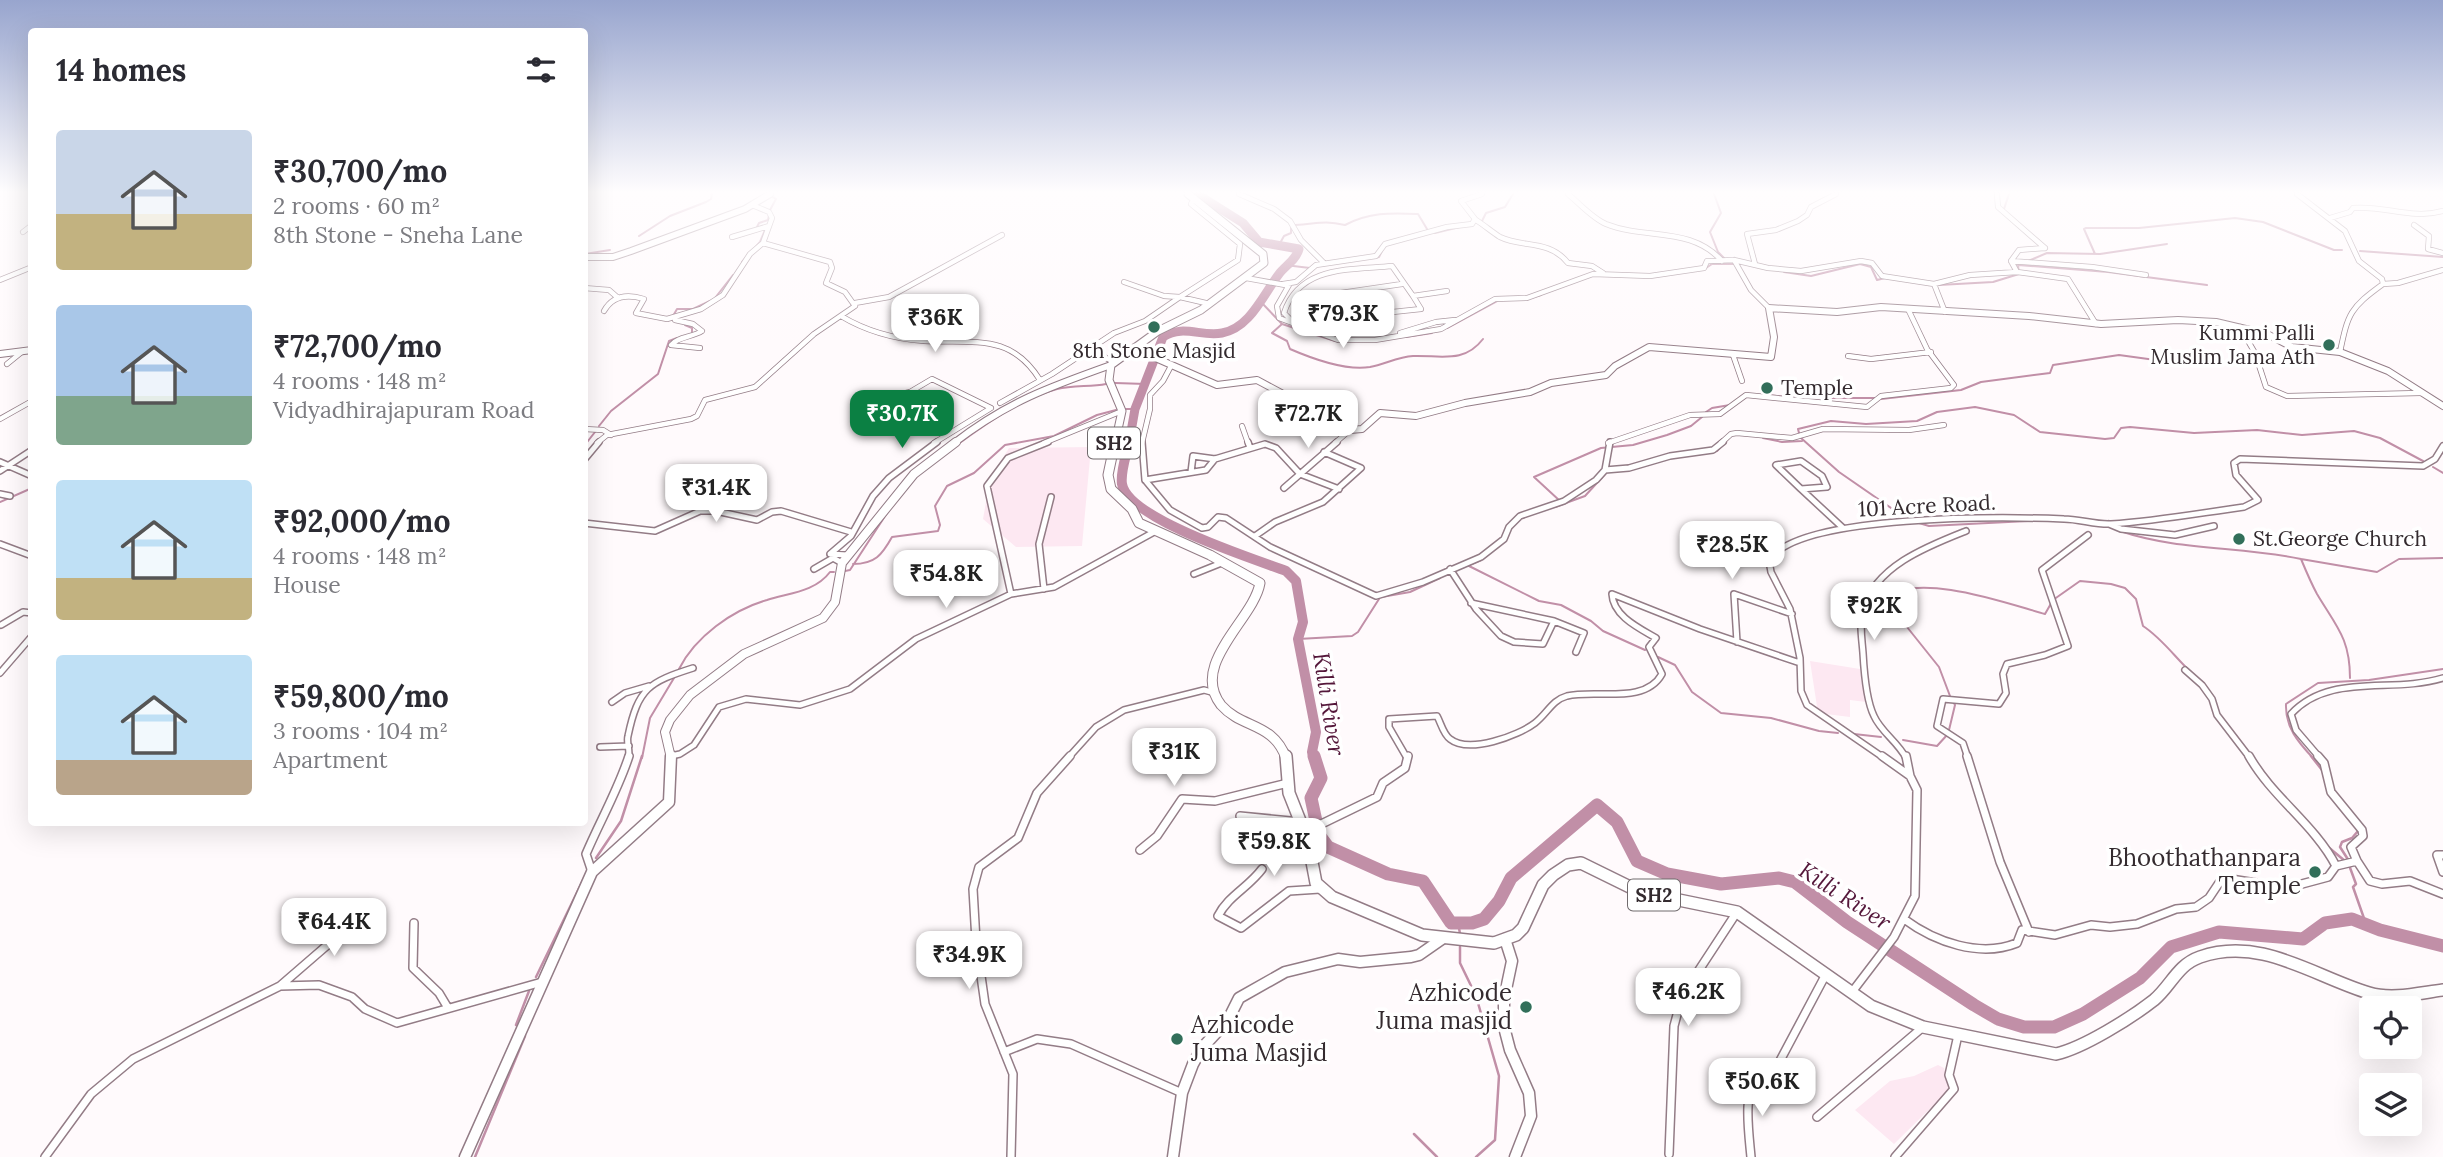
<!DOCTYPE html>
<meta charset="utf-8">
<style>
:root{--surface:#fff;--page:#f2f2f3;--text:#2b2b33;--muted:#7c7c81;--accent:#0b8043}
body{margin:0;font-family:Lora,serif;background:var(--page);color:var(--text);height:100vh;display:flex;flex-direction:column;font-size:26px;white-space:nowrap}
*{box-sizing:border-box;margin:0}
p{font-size:23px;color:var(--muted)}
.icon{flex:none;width:38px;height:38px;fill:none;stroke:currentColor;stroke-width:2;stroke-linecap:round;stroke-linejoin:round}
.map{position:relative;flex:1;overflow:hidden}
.drawer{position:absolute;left:28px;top:28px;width:560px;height:798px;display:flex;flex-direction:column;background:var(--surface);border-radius:7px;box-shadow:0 7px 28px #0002}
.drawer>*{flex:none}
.buttons{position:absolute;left:2359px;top:996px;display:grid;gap:14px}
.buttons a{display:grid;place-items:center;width:63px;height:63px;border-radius:7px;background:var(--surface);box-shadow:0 7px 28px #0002;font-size:35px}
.price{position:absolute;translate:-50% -60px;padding:0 16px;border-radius:14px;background:#fff;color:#222;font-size:23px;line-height:46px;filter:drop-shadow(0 2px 4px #0008)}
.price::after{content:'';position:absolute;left:50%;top:42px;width:21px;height:16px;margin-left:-10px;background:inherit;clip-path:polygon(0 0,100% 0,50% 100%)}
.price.selected{background:var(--accent);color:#fff}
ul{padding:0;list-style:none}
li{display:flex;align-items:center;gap:21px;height:175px;padding:0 28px}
li span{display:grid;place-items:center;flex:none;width:196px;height:140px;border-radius:7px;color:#555}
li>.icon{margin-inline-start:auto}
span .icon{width:84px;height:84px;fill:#fffc;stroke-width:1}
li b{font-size:30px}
h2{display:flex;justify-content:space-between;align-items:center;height:84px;padding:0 28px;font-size:30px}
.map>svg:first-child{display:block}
</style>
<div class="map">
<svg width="2443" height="1157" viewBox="0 0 2443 1157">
<rect width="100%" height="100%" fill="#fffafc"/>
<path fill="#fde8f2" d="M1091,447L1082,546L1016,547L983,519L990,479L1009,448Z
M1810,661L1860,669L1862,685L1867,689L1866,702L1850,700V717L1818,713Z
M1938,1065L1944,1068L1950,1089L1894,1144L1855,1110L1890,1081L1914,1076Z"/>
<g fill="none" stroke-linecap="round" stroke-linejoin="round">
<path stroke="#c18fa7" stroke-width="2" d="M1714,194L1721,213L1710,232L1718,252L1724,258
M2004,209L2009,194
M770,210L776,199L771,196
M1482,221L1486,213L1505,207L1513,194
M1295,225C1317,224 1323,220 1345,225C1370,212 1390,213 1418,214L1427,229
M757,227L759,223L768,220L769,215
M1435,233L1460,227
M639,236L670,216L706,202L711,199L712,194
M1279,245L1284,236L1291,233V228
M2360,251L2443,257
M585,254L610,250
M2095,254L2084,229L2086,228H2139L2235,218L2263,222L2334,250H2342
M1374,258L1379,257L1382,251
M2028,261L2047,253L2100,254L2167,244
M742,262L760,242L765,230
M1285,265L1310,268
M1706,268L1712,264H1741
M1784,272L1811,276L1860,264L1871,267L1877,280L1885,278
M1939,285L1993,282L2019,274L2018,265L2108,272L2207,285
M715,298L733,275
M1523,300L1541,295
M1261,302L1282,324L1272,333L1287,341L1290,349C1313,359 1345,371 1370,367C1385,364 1398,357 1413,356C1440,355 1464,364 1483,339
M673,316L677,309H693L710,301
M1282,324L1335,341
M685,325L692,328V332
M1447,328L1497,301
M1406,337L1432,333
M1340,342H1370
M1115,383L1146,384
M1764,395L1800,398
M1881,399L1961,390L1981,382L2050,373L2053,365L2119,355L2170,362
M1822,401L1832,398H1876
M1126,409H1135
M1706,412L1712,408L1730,405
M599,426L611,411L658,374L669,341L677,338
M1799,433L1798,429L1831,421L1866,424L1917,421L1937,412L1975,407L2014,415L2040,432L2105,439L2114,438L2121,428L2130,427L2194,433L2257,430L2302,435L2354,431L2380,438L2423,461
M1763,438L1782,442L1802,441
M1801,438L1839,472L1907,519
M958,444C989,422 1020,399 1057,389C1073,385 1090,387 1106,384
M584,446L595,432
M1696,455L1717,451L1729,438
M2433,467L2443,473
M1560,501L1534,477L1601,448L1633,445L1667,435L1691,426L1702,417
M0,502L32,488
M1555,507L1585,496L1606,473
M1919,523L1929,526L2028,521
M2120,531C2179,551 2241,546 2301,559
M853,564C875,564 882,555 892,537L938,531L940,525L935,506L947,486L974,473L1005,445L1054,436L1097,415L1116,410
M1467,566L1481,560
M1469,566L1539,601L1561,605L1591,621L1603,631L1645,650
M845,571L850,570L889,510
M1376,598L1410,592L1440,578
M1298,639L1352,636L1358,632L1379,599
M1658,657L1675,665L1692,692L1721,713L1771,718L1819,731L1838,733
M679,669C695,637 732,610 767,600C789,593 815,592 830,572H834
M2350,678C2350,638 2336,626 2317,594C2311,583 2306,571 2301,559L2377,572L2399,559L2443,558
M1950,696L1939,667L1883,597C1923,573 2002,602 2045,614L2053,600L2080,581L2111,584L2125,588L2136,599L2143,626C2163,639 2176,659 2194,675
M2230,728L2250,754
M1949,730L1955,705L1953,701
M1854,734L1881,737
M1903,740L1937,746L1947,735
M642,758L650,718L674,678
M2313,758C2298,742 2285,727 2286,704L2318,683L2369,680L2443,669"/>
<path stroke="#c18fa7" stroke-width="2.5" d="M2311,756L2322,770
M2327,846L2345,861
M596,858L621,821L642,756
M2349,861L2340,847L2342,842L2352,838L2358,831
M2349,865L2356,884L2353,887L2366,924
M1460,934L1459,928L1468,923
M1460,947V963L1476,996L1499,1076L1495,1140L1476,1157
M536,977L585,876
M516,1025L529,991
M1414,1134L1437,1157
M475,1157L525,1036"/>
<path stroke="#c18fa7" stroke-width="9" d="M1129,443L1135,409L1163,337C1183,324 1201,337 1222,333C1250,328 1263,295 1279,274C1285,266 1296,260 1299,249L1259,242L1243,223L1197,194"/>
<path stroke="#c18fa7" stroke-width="10" d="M1129,442C1127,453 1120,472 1122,484C1128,519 1254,559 1286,571L1296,581L1303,622L1298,639L1316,732L1312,752L1314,758"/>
<path stroke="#c18fa7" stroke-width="13" d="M1314,756L1321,778L1311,798L1319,835L1328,847L1388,874L1423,881L1451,923H1472L1484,919L1499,901L1511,878L1597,805L1617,822L1637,861L1667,874L1721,884L1779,878L1795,882L1847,922L1974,1005L1998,1019L2024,1027H2054L2083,1014L2140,978L2171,947L2219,932L2303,939L2325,923L2352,919L2380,930L2443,946"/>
<g stroke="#937c86" stroke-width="6">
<path id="street-far2" d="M1239,194L1274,209L1290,221L1301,240L1324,263
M1568,194C1580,204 1592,218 1606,224C1646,240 1691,226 1722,261
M1997,194L1998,207L2045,248
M2297,194L2345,231L2359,261L2382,279L2383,284C2350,308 2348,313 2340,352
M752,205L769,212L772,218L763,243
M2330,218L2350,212L2353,208C2384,205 2412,220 2443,211
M1476,220C1484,225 1492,232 1500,237C1522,248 1549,239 1568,263L1592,266L1603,273
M2414,225L2429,236L2428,249L2443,253
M23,232L32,225
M732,237L769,226
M1734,260L1751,290L1769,308
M2011,261L2092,267L2146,275
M1755,264L1747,234L1776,230L1798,221L1807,215L1811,207L1836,194
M2017,272L2068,279L2096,324
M1246,278L1285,285
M0,280L32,267
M1124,282L1164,296L1180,297L1238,260L1240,244L1191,204L1194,199
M1283,284L1296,282L1316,265L1376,256L1385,244L1447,227L1472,224L1475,219L1461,201L1482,194
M1402,284L1334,294L1324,297L1320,304L1355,316L1421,309L1413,296
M1934,284L1945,312
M2383,284L2398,283L2443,270
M1289,285L1277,306L1279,318L1338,340H1375L1441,329L1495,299L1527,298L1593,274L1650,276L1704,268L1707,261L1734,260L1768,268L1801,271L1861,261L1872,263L1882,276L1934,284L1970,275L2017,272L2011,261L2019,250L2045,248
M584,288L609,290L617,297
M855,303L889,297L1002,235
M604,311C613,295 628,294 644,299L636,313L667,319L701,309L723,295L750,254L763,243
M841,316C866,331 895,339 924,341C973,344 1010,332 1040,380
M675,320L693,324L702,331C693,337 677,337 671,345L700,348
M1292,321L1284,313C1299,265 1351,270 1392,266L1413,296L1447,291
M2240,327L2255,353L2266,387L2287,396L2421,393
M1400,333L1436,322L1455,320
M1088,349L1114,362
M1733,355L1742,381
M1848,356L1871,359L1931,352
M7,364L23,351
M1000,403L1052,374L1114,333L1145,321L1180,297L1210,304
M860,418L881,399L910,392L932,379L991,408
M0,419L32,401
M1242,426L1248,443
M584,429L603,430L611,435
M597,443L607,435L691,419L697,416L705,400L755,387L814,334L855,306L845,292L826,283L832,268L830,262L763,243
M934,443L991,408
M1044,443L1122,411
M1142,443L1150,409V395L1163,381L1171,366
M1335,443L1350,430
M1608,443L1690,415L1720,414L1746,395L1867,407L1881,396L1951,388L1954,385L1927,349L1908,309
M1721,443L1731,434L1737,433L1792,438L1823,429L1909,430L1944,425"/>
</g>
<g stroke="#937c86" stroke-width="8">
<path id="street-far1" d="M1142,442L1145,480L1170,510L1202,528L1208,527L1218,517L1226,518L1270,547L1376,596L1423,582L1481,557L1504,539L1509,527L1520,516L1564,501L1596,480L1605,470L1629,468L1670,456L1713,450L1723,442
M1248,442L1250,448
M584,460L599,442
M1801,461L1822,476L1827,487L1801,489L1776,465Z
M0,462L32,476
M1605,470L1610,442
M0,471L32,450
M1191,472L1193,456L1215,459L1265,444L1276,448L1300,474L1339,489
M1145,480L1206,470L1215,459
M1284,488L1337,442
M1801,489L1843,528
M0,494L10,496
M584,523L655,531L700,511H716L757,520L772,512L781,511L851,532
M2109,524L2121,529L2175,535L2214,526
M1255,536L1275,522L1323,502L1361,468L1324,452
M0,544L32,556
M847,555L830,554L851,536L873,496L889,478L937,442
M814,569L833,558L842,563
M1450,569L1476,609L1501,636L1514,642L1543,644L1554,621
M1194,574L1224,562
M1044,589L1039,544L1051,497
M1011,594L987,486L1008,458L1048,442
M1471,603L1554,621L1584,633L1576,652
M1,625L23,612L32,613
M1737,642L1734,594L1792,614
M2185,670L2202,685L2212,699L2217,715L2250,758
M0,673L32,636
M612,702L625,693L649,686
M600,747L629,746
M671,756L680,754L694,745L719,707L746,699L800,705L850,689L916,639L1011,594L1054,587L1154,532
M628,758C631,750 626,744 628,736C638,688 649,682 693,668
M1068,758L1096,727L1124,710L1204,690L1215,693
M1407,758L1389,727V719L1437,716C1441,723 1443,734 1450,739C1469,754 1518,736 1535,723C1547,714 1552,700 1567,696C1596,689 1645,705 1662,674L1649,647L1656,638C1639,628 1613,616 1612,594L1700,629L1800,663
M1884,758L1807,705L1801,691L1800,658L1790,609L1771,572L1769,561C1796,513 2009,517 2064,519C2079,519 2096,525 2111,524C2156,521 2200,513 2244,507L2258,500L2236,475L2234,463L2240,459L2423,466L2435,459L2443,446
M1906,758C1898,742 1881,732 1874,716C1866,700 1864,671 1863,653C1862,639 1859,624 1863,610C1875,566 1928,546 1966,531
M1968,758L1963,743L1937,726L1943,699L1999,704L2006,693L2003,674L2007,664L2045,655L2068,646L2042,570L2088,535
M2320,758L2296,730L2291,714C2330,672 2391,694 2443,678"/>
</g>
<g stroke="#937c86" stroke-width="10">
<path id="street" d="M1906,756L1910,776
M1967,756L2000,862L2029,932
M2249,756C2272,797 2315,825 2336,866
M1240,816L1301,822
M1305,832L1377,797L1383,783L1405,768L1408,756
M1140,850L1157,836L1182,799L1215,801L1288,783
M2443,855H2437L2443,872
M2357,861L2370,881L2382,884L2410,881L2443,894
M1262,869C1249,887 1228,896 1218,916L1241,928L1289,891L1320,889
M592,872L586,854C600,821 618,790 629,756
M1904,919C1935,942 1980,958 2017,943L2022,930L2055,935L2091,925L2110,927L2137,924L2176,909L2196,907L2209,898L2219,883L2231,879L2287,888L2328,877L2336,866L2357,861L2351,847L2363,836L2362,830L2331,792L2324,763L2318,756
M414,923L413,968L439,993L448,1008
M280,986L369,909
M1852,992L1894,937L1915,896L1917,790L1910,776L1882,756
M1004,1052L1037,1039L1071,1044L1182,1093
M1817,1117L1923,1027
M1669,1154L1674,1026L1682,996L1737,912
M45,1157L91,1094L133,1059L280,986L319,985L352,997L365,1009L397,1023L542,982
M1011,1157L1013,1074L985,1004L976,941L973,889L979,867L1018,838L1037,793L1070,756
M1751,1157C1748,1125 1743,1095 1759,1066L1774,1072L1825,976
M1895,1157L1954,1089L1949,1075L1958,1035"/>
</g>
<g stroke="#937c86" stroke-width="8">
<path id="secondary-far2" d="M584,257H613L631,251L745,209L770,194
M1133,348L1217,385L1257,380L1350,430L1362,429L1380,413L1416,416L1465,403L1530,392L1551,383L1606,375L1615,366L1649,347L1771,357L1774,337L1769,308L1837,312L1881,307L2029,316L2101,324L2178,320L2216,322L2267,334L2292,347L2340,352L2388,371L2443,406
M0,354L32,350
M954,443C1007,402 1049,387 1111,365"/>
</g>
<g stroke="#937c86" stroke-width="10">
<path id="secondary-far1" d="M671,758L665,732L670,720L690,695L744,654L823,618L835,602L842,563L914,474L956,442"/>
</g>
<g stroke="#937c86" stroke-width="13">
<path id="secondary" d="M1505,939L1512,961L1504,999V1027L1510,1050L1529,1093L1531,1116L1515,1157
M465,1157L592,872L669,802L671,756
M1173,1157L1182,1093L1193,1064L1202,1048L1228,1020L1239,998L1285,972L1338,959L1360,962L1411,957L1419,955L1442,939"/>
</g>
<g stroke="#937c86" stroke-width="9">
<path id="primary-far2" d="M1115,443L1122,411L1109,380L1111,365L1158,331L1201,310L1264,263L1263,254L1188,194"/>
</g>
<g stroke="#937c86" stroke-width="11">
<path id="primary-far1" d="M1115,442L1108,475L1111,489L1132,509L1139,523L1210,555L1260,583C1254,619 1189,664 1221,705C1242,729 1273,722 1286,758"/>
</g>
<g stroke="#937c86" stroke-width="14">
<path id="primary" d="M1286,756L1289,793L1308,841L1316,883L1332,897L1422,935L1494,943L1516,935L1523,928L1543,885L1553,875L1568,865L1581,863L1640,892L1737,912L1871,1006L1923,1027L2056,1054C2083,1048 2131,1018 2154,1000C2171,986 2177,965 2200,957C2261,936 2313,976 2369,993C2392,1000 2419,993 2443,990"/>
</g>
<use href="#street-far2" stroke="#fff" stroke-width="4.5"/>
<use href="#street-far1" stroke="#fff" stroke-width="5"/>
<use href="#street" stroke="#fff" stroke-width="7"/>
<use href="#secondary-far2" stroke="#fff" stroke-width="6"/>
<use href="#secondary-far1" stroke="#fff" stroke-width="8"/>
<use href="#secondary" stroke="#fff" stroke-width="10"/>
<use href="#primary-far2" stroke="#fff" stroke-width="7"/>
<use href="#primary-far1" stroke="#fff" stroke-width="9"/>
<use href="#primary" stroke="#fff" stroke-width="11"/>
</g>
<linearGradient id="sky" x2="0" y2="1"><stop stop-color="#98a5ce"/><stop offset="0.54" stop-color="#fffdfe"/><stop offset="1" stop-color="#fffdfe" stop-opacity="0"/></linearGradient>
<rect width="2443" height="356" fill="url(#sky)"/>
<g fill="#326f5a" stroke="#fff" stroke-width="2.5">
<circle cx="1154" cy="327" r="7"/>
<circle cx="2329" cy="345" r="7"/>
<circle cx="1767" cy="388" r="7"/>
<circle cx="2239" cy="539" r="7"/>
<circle cx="2315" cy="872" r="7"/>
<circle cx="1526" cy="1007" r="7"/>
<circle cx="1177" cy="1039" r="7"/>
</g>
<g text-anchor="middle" stroke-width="7" stroke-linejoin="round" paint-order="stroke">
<g fill="#fff" stroke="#716b6d" stroke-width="2">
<rect x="1088" y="427.5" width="52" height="31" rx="5"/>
<rect x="1628" y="879.5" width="52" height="31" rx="5"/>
</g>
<g font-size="19" font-weight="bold" fill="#342b2f">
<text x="1114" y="450">SH2</text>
<text x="1654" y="902">SH2</text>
</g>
<g font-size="21" fill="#342b2f" stroke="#fff" text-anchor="start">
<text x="2315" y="340" text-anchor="end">Kummi Palli<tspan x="2315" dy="24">Muslim Jama Ath</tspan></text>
<text x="1154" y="358" text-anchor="middle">8th Stone Masjid</text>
<text x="1781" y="395">Temple</text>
<text x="2253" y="546">St.George Church</text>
</g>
<g font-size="21" fill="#342b2f" stroke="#fff">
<text transform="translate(1927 506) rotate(-3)" y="7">101 Acre Road.</text>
</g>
<g font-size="23" font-style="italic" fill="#54173a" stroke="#fff">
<text transform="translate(1329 704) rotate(81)" y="8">Killi River</text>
<text transform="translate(1845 896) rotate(33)" y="8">Killi River</text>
</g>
<g font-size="24" fill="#342b2f" stroke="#fff" text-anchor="end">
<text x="2301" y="866">Bhoothathanpara<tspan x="2301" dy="28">Temple</tspan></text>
<text x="1512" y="1001">Azhicode<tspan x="1512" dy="28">Juma masjid</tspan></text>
<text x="1191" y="1033" text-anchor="start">Azhicode<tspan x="1191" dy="28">Juma Masjid</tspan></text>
</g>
</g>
</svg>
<div class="buttons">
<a><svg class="icon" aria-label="locate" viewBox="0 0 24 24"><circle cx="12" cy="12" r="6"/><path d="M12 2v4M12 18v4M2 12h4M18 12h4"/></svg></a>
<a><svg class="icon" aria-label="layers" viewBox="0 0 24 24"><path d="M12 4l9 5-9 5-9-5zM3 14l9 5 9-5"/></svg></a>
</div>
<b class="price" style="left:1343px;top:350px">₹79.3K</b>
<b class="price" style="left:935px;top:354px">₹36K</b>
<b class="price selected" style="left:902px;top:450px">₹30.7K</b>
<b class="price" style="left:1308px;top:450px">₹72.7K</b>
<b class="price" style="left:716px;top:524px">₹31.4K</b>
<b class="price" style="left:1732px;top:581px">₹28.5K</b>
<b class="price" style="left:946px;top:610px">₹54.8K</b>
<b class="price" style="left:1874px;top:642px">₹92K</b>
<b class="price" style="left:1174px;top:788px">₹31K</b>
<b class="price" style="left:1274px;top:878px">₹59.8K</b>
<b class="price" style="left:334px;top:958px">₹64.4K</b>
<b class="price" style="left:969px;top:991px">₹34.9K</b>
<b class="price" style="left:1688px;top:1028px">₹46.2K</b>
<b class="price" style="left:1762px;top:1118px">₹50.6K</b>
<section class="drawer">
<h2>14 homes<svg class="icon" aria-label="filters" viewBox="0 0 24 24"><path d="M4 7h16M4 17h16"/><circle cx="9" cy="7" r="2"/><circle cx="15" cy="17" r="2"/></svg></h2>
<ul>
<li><span style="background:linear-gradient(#c9d6e8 60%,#c2b280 0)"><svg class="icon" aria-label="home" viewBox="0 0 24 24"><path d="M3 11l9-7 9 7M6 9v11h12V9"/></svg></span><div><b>₹30,700/mo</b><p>2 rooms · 60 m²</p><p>8th Stone - Sneha Lane</p></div></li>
<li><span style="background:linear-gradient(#a9c7e8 65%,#7fa58c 0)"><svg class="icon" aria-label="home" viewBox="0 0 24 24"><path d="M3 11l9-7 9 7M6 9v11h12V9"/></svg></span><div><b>₹72,700/mo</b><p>4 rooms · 148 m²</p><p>Vidyadhirajapuram Road</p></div></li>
<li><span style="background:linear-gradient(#bfe0f5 70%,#c2b280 0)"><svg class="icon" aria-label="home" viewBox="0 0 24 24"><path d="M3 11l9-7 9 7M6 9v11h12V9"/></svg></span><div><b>₹92,000/mo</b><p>4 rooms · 148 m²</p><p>House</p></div></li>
<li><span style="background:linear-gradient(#bfe0f5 75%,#b9a48a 0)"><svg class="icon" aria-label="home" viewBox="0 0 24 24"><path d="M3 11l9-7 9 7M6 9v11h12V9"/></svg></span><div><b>₹59,800/mo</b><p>3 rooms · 104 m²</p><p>Apartment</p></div></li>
</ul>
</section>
</div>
